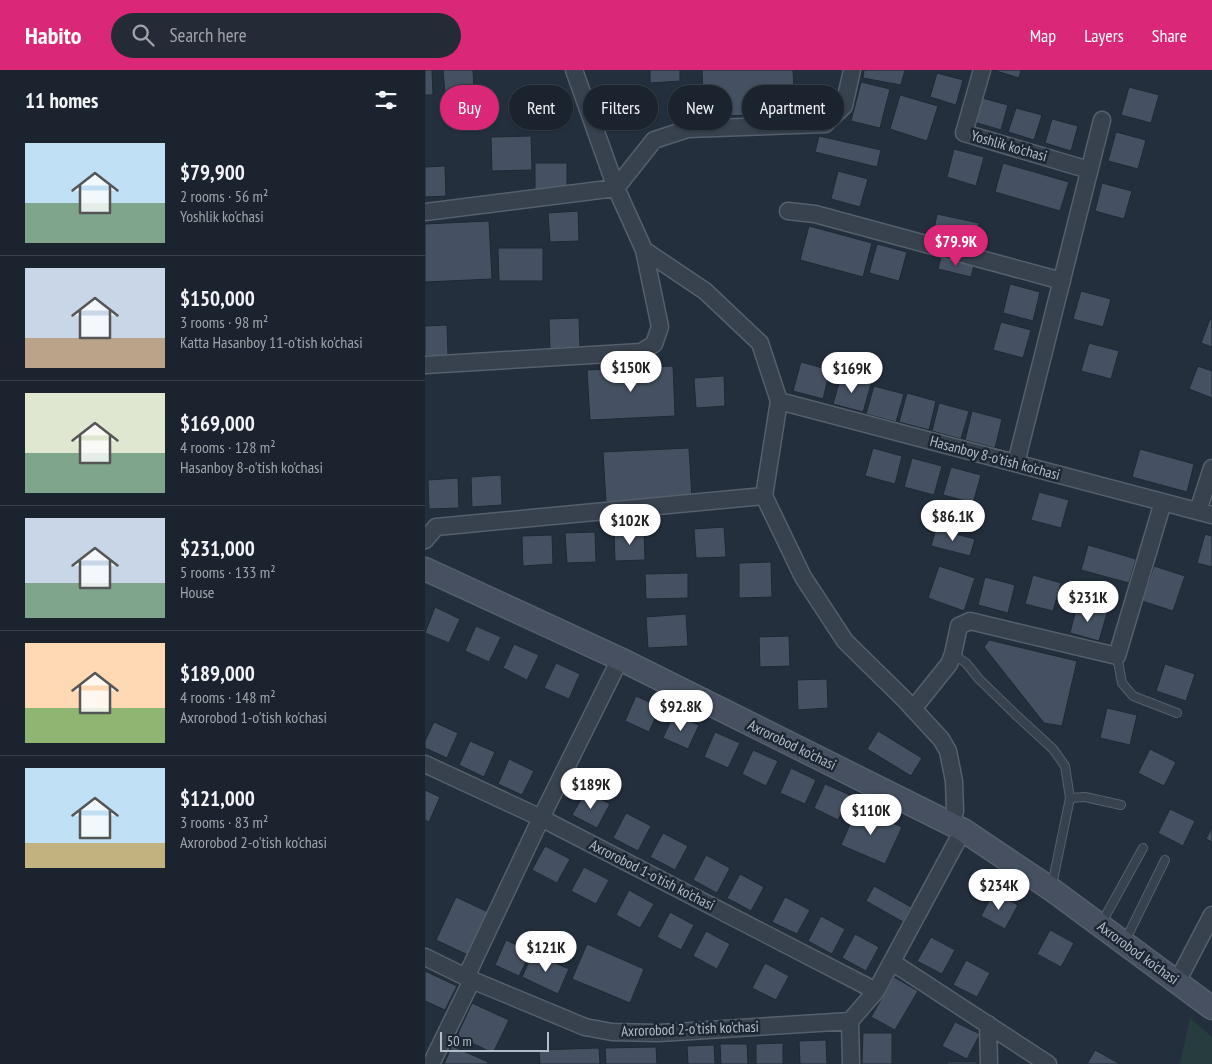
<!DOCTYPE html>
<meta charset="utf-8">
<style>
:root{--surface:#1b232e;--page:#242b36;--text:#f1f3f6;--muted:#a0a4aa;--line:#39404a;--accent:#db2777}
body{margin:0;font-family:"PT Sans Narrow",sans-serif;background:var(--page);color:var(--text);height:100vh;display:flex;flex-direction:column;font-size:19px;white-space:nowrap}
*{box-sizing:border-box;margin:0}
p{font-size:16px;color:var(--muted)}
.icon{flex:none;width:28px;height:28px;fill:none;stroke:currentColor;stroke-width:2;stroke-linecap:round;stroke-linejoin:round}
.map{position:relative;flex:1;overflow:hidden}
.sheet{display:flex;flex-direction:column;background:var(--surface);width:425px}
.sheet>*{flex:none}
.guide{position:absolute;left:15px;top:15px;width:475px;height:45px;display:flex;gap:10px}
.scale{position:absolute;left:15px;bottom:12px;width:109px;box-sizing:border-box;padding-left:5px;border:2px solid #b4bcc9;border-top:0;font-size:14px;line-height:18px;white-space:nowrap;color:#b4bcc9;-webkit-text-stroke:4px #1d2633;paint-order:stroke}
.price{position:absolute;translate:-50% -42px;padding:0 11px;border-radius:18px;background:#fff;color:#222;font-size:16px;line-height:32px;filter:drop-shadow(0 1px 2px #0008)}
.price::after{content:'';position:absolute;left:50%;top:30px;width:15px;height:11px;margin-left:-8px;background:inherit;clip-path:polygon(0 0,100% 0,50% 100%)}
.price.on{background:var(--accent);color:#fff}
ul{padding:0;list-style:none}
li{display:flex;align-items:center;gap:15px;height:125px;padding:0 25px}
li+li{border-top:1px solid var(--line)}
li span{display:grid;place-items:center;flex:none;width:140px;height:100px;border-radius:0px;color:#555}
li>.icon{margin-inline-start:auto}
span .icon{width:60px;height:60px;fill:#fffc;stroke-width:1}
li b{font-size:21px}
h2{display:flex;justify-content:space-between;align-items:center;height:60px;padding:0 25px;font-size:21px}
.pill{padding:0 18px;border-radius:22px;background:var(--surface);box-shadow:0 1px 4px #0004,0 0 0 1px var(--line);font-size:18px;line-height:45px}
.pill.on{background:var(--accent);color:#fff}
header{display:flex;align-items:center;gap:30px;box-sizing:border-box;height:70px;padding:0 25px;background:var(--accent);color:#fff}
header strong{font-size:24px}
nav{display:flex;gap:28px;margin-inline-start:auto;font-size:18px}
.search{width:350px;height:45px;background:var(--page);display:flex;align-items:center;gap:12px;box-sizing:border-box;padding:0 18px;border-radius:28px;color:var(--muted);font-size:19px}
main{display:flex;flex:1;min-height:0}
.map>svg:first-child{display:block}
</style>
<header>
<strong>Habito</strong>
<div class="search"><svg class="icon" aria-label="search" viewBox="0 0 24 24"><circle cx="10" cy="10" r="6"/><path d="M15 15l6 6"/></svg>Search here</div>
<nav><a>Map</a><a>Layers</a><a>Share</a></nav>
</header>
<main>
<section class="sheet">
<h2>11 homes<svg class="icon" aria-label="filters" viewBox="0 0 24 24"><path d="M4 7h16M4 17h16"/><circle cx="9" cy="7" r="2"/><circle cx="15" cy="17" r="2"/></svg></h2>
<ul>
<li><span style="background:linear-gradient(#bfe0f5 60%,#7fa58c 0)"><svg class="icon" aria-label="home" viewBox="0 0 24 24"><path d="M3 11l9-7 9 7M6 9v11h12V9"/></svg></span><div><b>$79,900</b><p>2 rooms · 56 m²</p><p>Yoshlik ko'chasi</p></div></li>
<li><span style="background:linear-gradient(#c9d6e8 70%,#b9a48a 0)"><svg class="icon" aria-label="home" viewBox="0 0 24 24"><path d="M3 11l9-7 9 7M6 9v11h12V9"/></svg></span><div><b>$150,000</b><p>3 rooms · 98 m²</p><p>Katta Hasanboy 11-o'tish ko'chasi</p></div></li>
<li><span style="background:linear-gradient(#dfe7d0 60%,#7fa58c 0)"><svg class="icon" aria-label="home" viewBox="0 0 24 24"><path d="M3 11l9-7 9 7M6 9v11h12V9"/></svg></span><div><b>$169,000</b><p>4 rooms · 128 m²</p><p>Hasanboy 8-o'tish ko'chasi</p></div></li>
<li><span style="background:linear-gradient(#c9d6e8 65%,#7fa58c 0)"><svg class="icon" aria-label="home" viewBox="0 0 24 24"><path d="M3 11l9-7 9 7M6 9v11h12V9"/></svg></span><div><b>$231,000</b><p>5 rooms · 133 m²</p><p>House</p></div></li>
<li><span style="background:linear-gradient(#ffd9b3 65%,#8fb573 0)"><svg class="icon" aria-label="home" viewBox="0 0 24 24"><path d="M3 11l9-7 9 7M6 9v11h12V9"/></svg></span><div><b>$189,000</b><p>4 rooms · 148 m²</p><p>Axrorobod 1-o'tish ko'chasi</p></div></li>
<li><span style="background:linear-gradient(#bfe0f5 75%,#c2b280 0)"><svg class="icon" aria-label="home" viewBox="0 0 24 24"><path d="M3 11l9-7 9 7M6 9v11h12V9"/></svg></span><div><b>$121,000</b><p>3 rooms · 83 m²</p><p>Axrorobod 2-o'tish ko'chasi</p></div></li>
</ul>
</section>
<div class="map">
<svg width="787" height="994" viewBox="0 0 787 994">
<rect width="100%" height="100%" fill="#242f3e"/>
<path fill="#263c3f" d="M765,948L787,967V994H755Z"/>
<path fill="#455162" stroke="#1f2835" d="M0,0H7L8,25H0Z
M18,0H48L49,22L20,24Z
M225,0H255V11L225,13Z
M277,0H368L370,43L279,47Z
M439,0H480L476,15L438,8Z
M568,0H596L594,8Z
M512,3L538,10L531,35L505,27Z
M436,12L465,19L455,58L426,51Z
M704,17L734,25L726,53L696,45Z
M475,25L513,36L502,71L465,59Z
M557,28L583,35L576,60L549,52Z
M591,38L617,45L609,70L583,62Z
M627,49L653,56L646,81L620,73Z
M691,62L721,70L713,99L683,91Z
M106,66L107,100L67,101L66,67Z
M394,66L456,80L452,97L390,82Z
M529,79L559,87L551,116L522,107Z
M110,93H142V120H110Z
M578,93L644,112L635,141L570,122Z
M20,96L21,126L0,127V97Z
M413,101L443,109L435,137L406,129Z
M677,113L707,121L699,149L670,141Z
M153,141L154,171L125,172L123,143Z
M512,144L554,153L550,174L508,165Z
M64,151L67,209L0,212V154Z
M384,156L447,173L438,207L375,190Z
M452,174L482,182L474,211L444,203Z
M73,178H118V211H74Z
M516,187L549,195L546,207L513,199Z
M585,214L615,222L608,251L578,243Z
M656,221L686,229L678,257L648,249Z
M154,248L155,277L125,279L124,249Z
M785,249L787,250V277L776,273Z
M576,252L606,260L598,288L568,280Z
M22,255L23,285L0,286V256Z
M664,273L694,281L686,309L656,301Z
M376,292L405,300L398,329L368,321Z
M248,296L250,346L165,350L162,300Z
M773,296L787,301V328L764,319Z
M299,306L300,336L271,338L269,308Z
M416,306L446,314L438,342L408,334Z
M449,316L479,324L471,352L441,344Z
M482,323L511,331L504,360L474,352Z
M514,333L544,341L536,369L507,361Z
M547,341L577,349L570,378L540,370Z
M264,378L267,428L181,432L178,382Z
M448,378L477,386L470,414L440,406Z
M715,379L769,394L762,422L707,407Z
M487,388L517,396L509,425L479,417Z
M526,397L556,405L548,433L518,425Z
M76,405L77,435L47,437L46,407Z
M33,408L34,438L4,439L3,410Z
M614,422L644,430L636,458L606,450Z
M299,457L301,487L271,488L269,459Z
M511,459L550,469L545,486L506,476Z
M219,460L220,490L190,491L189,461Z
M170,462L171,492L142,493L140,463Z
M780,464L787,466V497L772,493Z
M127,465L128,494L98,496L97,466Z
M663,475L711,489L704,513L656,500Z
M346,492L347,527L314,528V493Z
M514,496L550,508L539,541L503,528Z
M729,496L760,506L748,541L717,531Z
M263,503V528L221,529L220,504Z
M608,505L636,513L628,541L600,534Z
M560,507L590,515L583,543L553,535Z
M652,535L682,543L674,571L645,563Z
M10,537L35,549L24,573L0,563Z
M261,544L263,576L223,578L221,547Z
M51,556L76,567L64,592L40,581Z
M364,566L365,596L335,597L334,567Z
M564,570L652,591L637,656L619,653L559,577Z
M89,574L114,585L102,610L78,598Z
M131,593L155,604L144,629L119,618Z
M740,594L770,604L761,631L731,621Z
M402,609L403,638L373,640L372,610Z
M211,626L235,637L224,662L200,651Z
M682,638L712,645L705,675L675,668Z
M249,644L274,655L263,679L238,668Z
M9,652L33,663L22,688L0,678V671Z
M453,661L497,688L486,706L442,679Z
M290,662L315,673L303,698L279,687Z
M45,671L70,682L59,707L34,695Z
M725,679L751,692L739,716L713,703Z
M328,680L353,691L341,716L317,704Z
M84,689L109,701L97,725L73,714Z
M366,698L391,710L380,734L355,723Z
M400,714L425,725L413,750L389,738Z
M0,720L15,727L4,752L0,750Z
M161,721L185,734L172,758L147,745Z
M432,738L477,757L460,794L416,775Z
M745,739L770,751L758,776L733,763Z
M201,743L226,756L213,781L188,768Z
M787,757V772L781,769Z
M238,763L263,776L250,800L225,787Z
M120,776L145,789L132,813L107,800Z
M281,785L305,798L292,823L268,810Z
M159,797L184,810L171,834L146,821Z
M315,804L339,817L326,841L302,828Z
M449,816L486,837L478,852L441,831Z
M204,820L229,834L215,858L191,845Z
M569,822L593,835L580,859L556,846Z
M31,827L63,842L43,885L11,870Z
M360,827L385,840L372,864L347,852Z
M245,842L269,855L256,880L232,867Z
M396,846L420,859L407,884L383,871Z
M625,860L649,873L636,897L612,884Z
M281,861L305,874L292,899L268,886Z
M430,864L454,877L441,901L417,888Z
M506,867L530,880L517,904L492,891Z
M81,870L106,882L94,906L70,895Z
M162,874L219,899L205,933L147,909Z
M108,883L144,899L133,924L97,907Z
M541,890L565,903L552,927L528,915Z
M340,893L364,906L351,930L327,918Z
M0,901L32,916L20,940L0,931Z
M469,907L493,921L470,960L446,947Z
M47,933L84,950L68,983L32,966Z
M530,952L555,964L542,989L517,976Z
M438,963H467V994H437Z
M401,970L402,994H375L374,971Z
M358,973V994H331V974Z
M295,974H322L323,994H296Z
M289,975L290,994H263L262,976Z
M27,976L63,992L62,994H19Z
M231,977L232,994H181L180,978Z
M174,978L175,994H115L114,980Z
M670,980L695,994H662Z
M522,992H552V994H522Z"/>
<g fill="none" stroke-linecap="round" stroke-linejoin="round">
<g stroke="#565f6c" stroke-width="10">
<path id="lane" d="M528,584L541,593L554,609L591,645L628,679L640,696L645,728L627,815
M692,586L697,613L708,626L752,643
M645,728L660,727L696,735
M676,854L718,778
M700,871L740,790"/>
</g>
<g stroke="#565f6c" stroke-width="19">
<path id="street" d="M557,0L539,63L664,100
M363,141L390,144L637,211
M0,142L191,118L229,70L263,59L400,54L419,36L427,0
M219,180L280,221L335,273L354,331L339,426L378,507L420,571L480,630L516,669L523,681L529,711L530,741L526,754
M0,295L216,282L229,274L235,257L219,180L191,118L149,0
M354,331L787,445
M591,393L677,50
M773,441L787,398
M0,470L11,457L339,426
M488,639L524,594L528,584L534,556L545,551L692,586L738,432
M0,694L116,748L451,921
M0,887L47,910L160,957L187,962L234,963L425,951
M467,892L623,994
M41,907L116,748L195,589
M752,912L787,845
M563,954L564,994
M6,994L47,910
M426,994L425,951L451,921L538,760"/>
</g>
<g stroke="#565f6c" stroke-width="25">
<path id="secondary" d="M0,499L195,589L538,760L626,819L787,938"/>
</g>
<use href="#lane" stroke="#38414e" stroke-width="8"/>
<use href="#street" stroke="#38414e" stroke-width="16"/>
<use href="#secondary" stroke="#465061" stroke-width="22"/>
</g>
<g text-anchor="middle" stroke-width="5" stroke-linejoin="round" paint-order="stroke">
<g font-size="15" fill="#b4bcc9" stroke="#1d2633">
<text transform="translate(584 76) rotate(16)" y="5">Yoshlik ko'chasi</text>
<text transform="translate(570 388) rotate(15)" y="5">Hasanboy 8-o'tish ko'chasi</text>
<text transform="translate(367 675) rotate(26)" y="5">Axrorobod ko'chasi</text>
<text transform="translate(227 805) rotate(27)" y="5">Axrorobod 1-o'tish ko'chasi</text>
<text transform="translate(713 883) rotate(36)" y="5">Axrorobod ko'chasi</text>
<text transform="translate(265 959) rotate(-2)" y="5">Axrorobod 2-o'tish ko'chasi</text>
</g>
</g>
</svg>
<div class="scale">50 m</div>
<b class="price on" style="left:531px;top:197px">$79.9K</b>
<b class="price" style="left:206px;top:323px">$150K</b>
<b class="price" style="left:427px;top:324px">$169K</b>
<b class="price" style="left:528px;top:472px">$86.1K</b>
<b class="price" style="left:205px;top:476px">$102K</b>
<b class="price" style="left:663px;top:553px">$231K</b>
<b class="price" style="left:256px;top:662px">$92.8K</b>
<b class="price" style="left:166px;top:740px">$189K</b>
<b class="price" style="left:446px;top:766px">$110K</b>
<b class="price" style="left:574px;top:841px">$234K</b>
<b class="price" style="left:121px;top:903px">$121K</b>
<div class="guide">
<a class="pill on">Buy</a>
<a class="pill">Rent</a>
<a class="pill">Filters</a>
<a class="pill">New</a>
<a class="pill">Apartment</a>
</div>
</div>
</main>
